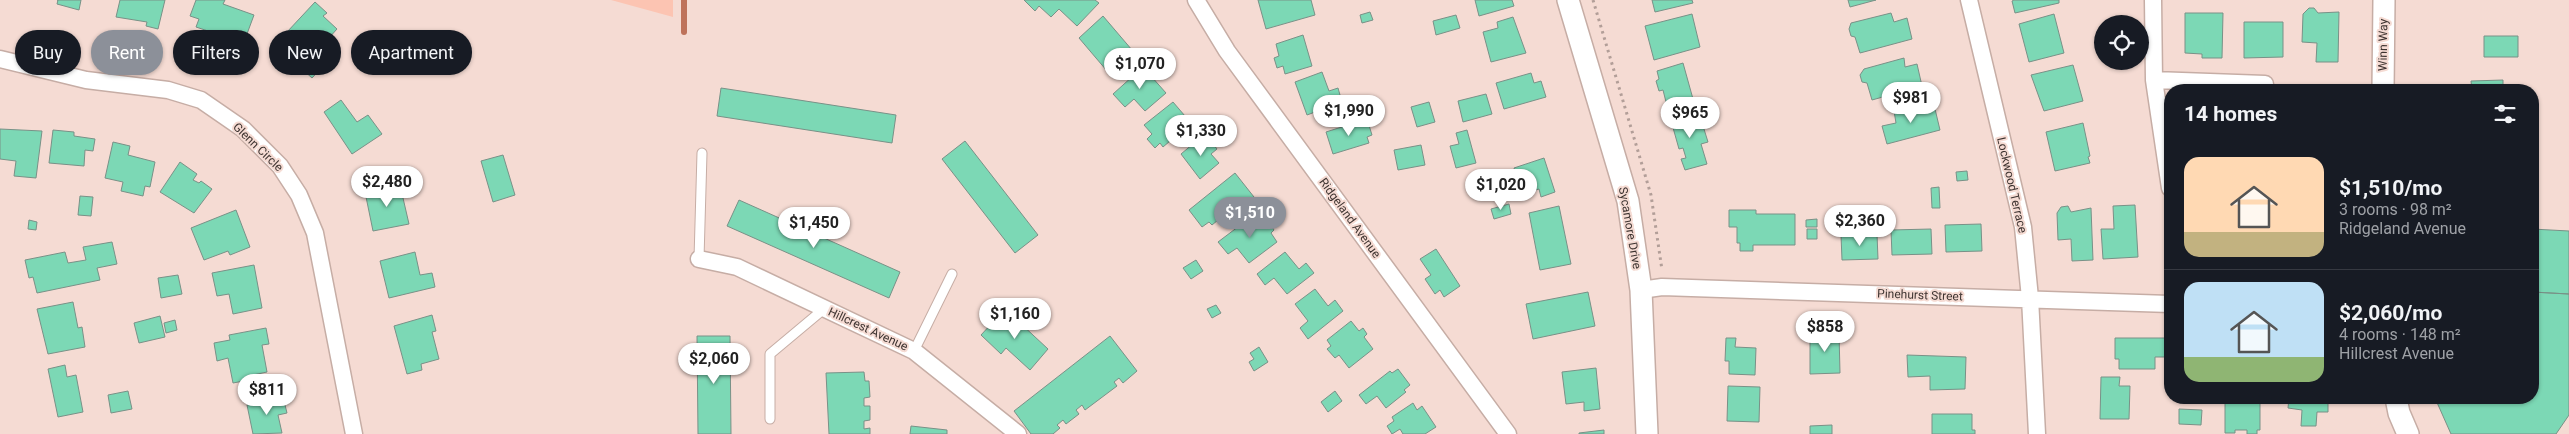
<!DOCTYPE html>
<meta charset="utf-8">
<style>
:root{--surface:#171b24;--page:#242831;--text:#f1f3f6;--muted:#9ea1a6;--line:#363941;--accent:#8c9099}
body{margin:0;font-family:Roboto,sans-serif;background:var(--page);color:var(--text);height:100vh;display:flex;flex-direction:column;font-size:19px;white-space:nowrap}
*{box-sizing:border-box;margin:0}
p{font-size:16px;color:var(--muted)}
.icon{flex:none;width:28px;height:28px;fill:none;stroke:currentColor;stroke-width:2;stroke-linecap:round;stroke-linejoin:round}
.map{position:relative;flex:1;overflow:hidden}
.sheet{position:absolute;left:2164px;top:84px;width:375px;height:320px;display:flex;flex-direction:column;background:var(--surface);border-radius:20px;box-shadow:0 1px 4px #0004}
.sheet>*{flex:none}
.guide{position:absolute;left:15px;top:30px;width:475px;height:45px;display:flex;gap:10px}
.fabs{position:absolute;left:2094px;top:15px;display:grid;gap:10px}
.fabs a{display:grid;place-items:center;width:55px;height:55px;border-radius:50%;background:var(--surface);box-shadow:0 1px 4px #0004;font-size:25px}
.price{position:absolute;translate:-50% -42px;padding:0 11px;border-radius:18px;background:#fff;color:#222;font-size:16px;line-height:32px;filter:drop-shadow(0 1px 2px #0008)}
.price::after{content:'';position:absolute;left:50%;top:30px;width:15px;height:11px;margin-left:-8px;background:inherit;clip-path:polygon(0 0,100% 0,50% 100%)}
.price.current{background:var(--accent);color:#fff}
ul{padding:0;list-style:none}
li{display:flex;align-items:center;gap:15px;height:125px;padding:0 20px}
li+li{border-top:1px solid var(--line)}
li span{display:grid;place-items:center;flex:none;width:140px;height:100px;border-radius:15px;color:#555}
li>.icon{margin-inline-start:auto}
span .icon{width:60px;height:60px;fill:#fffc;stroke-width:1}
li b{font-size:21px}
h2{display:flex;justify-content:space-between;align-items:center;height:60px;padding:0 20px;font-size:21px}
.chip{padding:0 18px;border-radius:22px;background:var(--surface);box-shadow:0 1px 4px #0004;font-size:18px;line-height:45px}
.chip.current{background:var(--accent);color:#fff}
.map>svg:first-child{display:block}
</style>
<div class="map">
<svg width="2569" height="434" viewBox="0 0 2569 434">
<rect width="100%" height="100%" fill="#f5dbd3"/>
<path fill="#fcc4b2" d="M611,0H673V17Z"/>
<g fill="none" stroke-linecap="round" stroke-linejoin="round">
<path stroke="#be725a" stroke-width="6" d="M684,0V32"/>
</g>
<path fill="#7cd8b5" stroke="#799187" d="M58,0H57H81L79,10L57,4Z
M120,0H165L158,29L146,26L147,22L116,17Z
M196,0H225L223,4L254,15L244,42L224,35L221,42L206,36L208,31L196,27L199,19L190,16Z
M1024,0H1095L1099,3L1077,26L1059,9L1051,17L1039,6L1035,11Z
M1258,0H1311L1315,15L1266,29Z
M1475,0H1512L1514,6L1479,16Z
M1652,0H1692L1693,3L1655,12Z
M1848,0H1876L1850,7Z
M2014,0H2059V3L2015,13L2012,1Z
M315,2L327,13L323,16L337,29L319,49L330,59L312,78L279,48L291,35L287,32Z
M2309,8H2314L2318,13L2339,12L2338,62H2316L2317,43L2302,42L2303,14Z
M1370,12L1373,20L1362,23L1360,15Z
M1891,13L1894,22L1907,18L1912,39L1860,53L1855,37L1851,36L1849,29L1851,23Z
M2185,13H2223L2222,58H2202V54L2185,53Z
M1692,14L1700,47L1654,60L1645,26Z
M2054,14L2064,53L2029,62L2019,24Z
M1456,15L1460,28L1436,35L1433,21Z
M1103,16L1138,57L1113,78L1079,38Z
M1513,17L1526,53L1491,62L1483,32L1498,28L1497,22Z
M2244,22H2283V57L2244,58Z
M1303,35L1312,66L1285,74L1283,66L1277,68L1274,58L1279,56L1276,44Z
M2484,36H2518V57H2484Z
M1904,58L1905,67L1917,64L1922,86L1872,100L1867,83L1862,82L1860,75L1864,69Z
M1683,63L1693,99L1675,104L1674,100L1666,102L1663,90L1659,91L1656,81L1659,79L1657,71Z
M2073,65L2083,101L2044,111L2031,75Z
M1143,67L1166,93L1145,111L1134,99L1125,107L1113,94Z
M1322,72L1329,91L1338,88L1342,102L1307,115L1295,82Z
M1531,73L1534,83L1541,81L1546,97L1504,109L1496,83Z
M2503,80V90H2472L2471,81Z
M721,88L896,115L892,143L717,116Z
M1486,94L1492,114L1463,122L1458,101Z
M341,100L357,122L368,115L382,134L352,154L324,112Z
M1173,102L1191,123L1163,147L1160,143L1155,148L1147,139L1152,134L1144,125Z
M1429,102L1435,122L1417,127L1411,107Z
M1921,103L1923,112L1935,109L1940,130L1887,144L1882,126L1896,123L1894,111Z
M1685,112L1686,117L1699,113L1708,142L1701,144L1707,164L1685,170L1681,159L1686,158L1683,148L1679,149L1670,117Z
M1367,119L1372,135L1367,137L1369,143L1333,154L1326,132Z
M2083,123L2090,156L2088,157L2090,163L2055,171L2046,132Z
M0,129L42,131L36,178L14,176L16,161L0,159Z
M53,130L74,132V136L95,139L93,151L85,150L84,166L49,163Z
M1467,130L1476,163L1456,168L1450,146L1459,144L1456,133Z
M1200,138L1204,144L1210,140L1217,149L1211,154L1219,163L1200,179L1181,154Z
M965,141L1038,235L1015,253L942,159Z
M113,142L130,146L128,155L155,162L150,187L145,186L143,196L121,191L123,182L105,178Z
M1421,145L1425,165L1398,170L1394,150Z
M503,155L515,195L493,202L481,161Z
M1544,158L1555,192L1541,197L1539,189L1522,194L1514,168Z
M180,162L197,174L193,180L199,183L201,181L212,189L194,213L160,192Z
M1967,171L1968,180L1957,181L1956,172Z
M1235,173L1254,197L1239,209L1236,205L1212,225L1209,222L1202,227L1189,210Z
M400,185L409,224L373,231L365,192Z
M1939,187L1940,208H1932L1931,188Z
M80,196L93,197L91,216L78,215Z
M739,200L900,272L889,298L727,226Z
M1509,204L1511,214L1494,219L1491,209Z
M2135,205L2138,257L2103,259L2101,229H2114L2113,206Z
M1559,206L1571,264L1540,270L1529,213Z
M2068,206L2071,212L2091,208L2093,260L2072,261L2071,239L2058,240L2057,213L2061,207Z
M236,210L250,247L230,255L228,251L204,260L191,228Z
M1729,210H1756V214H1795V245H1753V251H1740V243H1737V227H1729Z
M1255,214L1263,224L1267,220L1274,230L1271,233L1277,242L1249,263L1237,248L1228,254L1218,242Z
M1817,219V227H1806V220Z
M29,220L37,222L36,230L28,229Z
M1981,224L1982,251L1946,252L1945,225Z
M1807,229H1817V239H1807Z
M1931,229L1932,254L1892,255L1891,230Z
M2532,229L2569,231V294L2532,292Z
M1877,234L1878,259L1842,260L1841,235Z
M112,242L117,264L97,268L100,280L37,293L33,277L29,278L25,260L65,252L68,263L86,260L83,247Z
M1436,249L1460,286L1444,297L1440,290L1435,294L1425,279L1431,275L1420,259Z
M415,252L420,275L432,273L435,287L389,298L380,261Z
M1285,252L1299,269L1306,263L1314,273L1287,294L1274,278L1265,285L1257,274Z
M1196,260L1203,271L1191,279L1183,268Z
M254,265L262,308L233,314L229,294L217,296L212,273Z
M178,275L182,294L161,298L158,278Z
M1315,289L1328,306L1335,300L1343,311L1308,339L1300,328L1308,321L1295,304Z
M1588,292L1595,326L1533,339L1526,304Z
M2532,292L2569,294V415L2556,434H2451L2435,398H2532Z
M73,302L78,328L82,327L85,347L48,354L37,309Z
M1216,305L1221,313L1212,318L1207,309Z
M1005,309L1048,349L1030,370L1006,348L1001,354L981,335Z
M432,315L436,331L432,332L439,359L421,364L422,370L407,374L394,326Z
M160,316L165,337L139,343L134,323Z
M175,320L177,330L166,333L164,323Z
M1351,321L1359,331L1363,328L1367,334L1364,337L1373,349L1349,368L1339,355L1335,358L1327,349L1331,346L1327,340Z
M266,328L269,344L262,345L267,372L253,375L254,379L233,383L228,358L217,361L214,343L230,340L229,335Z
M1810,333H1839L1840,373L1810,374Z
M697,336H730L731,434H698Z
M1110,336L1137,371L1123,383L1119,378L1114,382L1117,386L1085,410L1082,405L1076,410L1079,414L1066,424L1063,420L1057,425L1060,428L1053,434H1031L1014,411Z
M1726,338H1736L1735,347L1756,348L1755,375L1729,374V361H1725Z
M2115,338H2168V357H2155V369H2119V359H2115Z
M1259,347L1268,362L1254,371L1249,362L1254,359L1250,353Z
M1907,355L1966,357L1965,389L1930,390V376L1908,377Z
M65,365L67,377L76,375L83,412L58,417L48,369Z
M1596,368L1600,409L1584,411V402L1566,404L1562,372Z
M1398,369L1410,385L1404,390L1406,392L1386,408L1377,396L1366,404L1359,395L1390,371L1392,373Z
M864,372L865,381H869L870,397L864,398V406H870V420L864,421V429L870,428V434H829L826,373Z
M2101,377H2120L2119,386H2130L2129,419H2100Z
M1728,386L1760,387L1759,422L1727,421Z
M128,391L132,409L111,413L108,395Z
M1335,391L1342,401L1328,412L1321,402Z
M283,397L287,413L278,415L282,433L253,434L247,405Z
M2225,398H2247V401H2260V430H2257V434H2247V430H2235V433H2225Z
M2289,398H2328V412H2317L2316,426H2301L2302,410L2288,408Z
M1413,403L1417,410L1422,406L1436,427L1425,434H1403L1400,429L1392,434L1387,426L1394,421L1392,417Z
M2179,409L2202,410L2201,425L2179,424Z
M1932,414H1972V430H1975V434H1932Z
M1832,425V434H1810V426Z
M911,426L947,430V434H910Z
M1604,430V434H1579V433Z"/>
<g fill="none" stroke-linecap="round" stroke-linejoin="round">
<g stroke="#c6ada5" stroke-width="11">
<path id="service" d="M699,259L702,153
M914,351L952,274
M770,419V354L825,308"/>
</g>
<g stroke="#c6ada5" stroke-width="19">
<path id="minor" d="M1196,0L1227,51L1508,434
M1969,0L2023,227L2030,298L2037,434
M2153,0L2154,80L2170,188
M0,59L86,80L168,90L201,100L243,129L280,166L299,195L315,233L354,434
M2154,80L2265,84
M699,259L737,267L914,351L1018,434
M1641,290L1662,287L2170,304"/>
</g>
<g stroke="#c6ada5" stroke-width="24">
<path id="tertiary" d="M1568,0L1628,201L1641,290L1647,434
M2383,90L2384,0
M2396,398L2399,413L2408,434"/>
</g>
<path stroke="#b29e98" stroke-width="3" stroke-dasharray="2.5 4" stroke-linecap="butt" d="M1593,0L1651,195L1662,270"/>
<use href="#service" stroke="#fff" stroke-width="9"/>
<use href="#minor" stroke="#fff" stroke-width="16"/>
<use href="#tertiary" stroke="#fff" stroke-width="21"/>
</g>
<g text-anchor="middle" stroke-width="4" stroke-linejoin="round" paint-order="stroke">
<g font-size="12" fill="#3d3330" stroke="#f5dbd3">
<text transform="translate(2383 45) rotate(-89)" y="4">Winn Way</text>
<text transform="translate(258 147) rotate(44)" y="4">Glenn Circle</text>
<text transform="translate(2012 185) rotate(77)" y="4">Lockwood Terrace</text>
<text transform="translate(1350 218) rotate(54)" y="4">Ridgeland Avenue</text>
<text transform="translate(1630 228) rotate(80)" y="4">Sycamore Drive</text>
<text transform="translate(1920 295) rotate(2)" y="4">Pinehurst Street</text>
<text transform="translate(868 329) rotate(25)" y="4">Hillcrest Avenue</text>
</g>
</g>
</svg>
<div class="fabs">
<a><svg class="icon" aria-label="locate" viewBox="0 0 24 24"><circle cx="12" cy="12" r="6"/><path d="M12 2v4M12 18v4M2 12h4M18 12h4"/></svg></a>
</div>
<b class="price" style="left:1140px;top:90px">$1,070</b>
<b class="price" style="left:1911px;top:124px">$981</b>
<b class="price" style="left:1349px;top:137px">$1,990</b>
<b class="price" style="left:1690px;top:139px">$965</b>
<b class="price" style="left:1201px;top:157px">$1,330</b>
<b class="price" style="left:387px;top:208px">$2,480</b>
<b class="price" style="left:1501px;top:211px">$1,020</b>
<b class="price current" style="left:1250px;top:239px">$1,510</b>
<b class="price" style="left:1860px;top:247px">$2,360</b>
<b class="price" style="left:814px;top:249px">$1,450</b>
<b class="price" style="left:1015px;top:340px">$1,160</b>
<b class="price" style="left:1825px;top:353px">$858</b>
<b class="price" style="left:714px;top:385px">$2,060</b>
<b class="price" style="left:267px;top:416px">$811</b>
<div class="guide">
<a class="chip">Buy</a>
<a class="chip current">Rent</a>
<a class="chip">Filters</a>
<a class="chip">New</a>
<a class="chip">Apartment</a>
</div>
<section class="sheet">
<h2>14 homes<svg class="icon" aria-label="filters" viewBox="0 0 24 24"><path d="M4 7h16M4 17h16"/><circle cx="9" cy="7" r="2"/><circle cx="15" cy="17" r="2"/></svg></h2>
<ul>
<li><span style="background:linear-gradient(#ffd9b3 75%,#c2b280 0)"><svg class="icon" aria-label="home" viewBox="0 0 24 24"><path d="M3 11l9-7 9 7M6 9v11h12V9"/></svg></span><div><b>$1,510/mo</b><p>3 rooms · 98 m²</p><p>Ridgeland Avenue</p></div></li>
<li><span style="background:linear-gradient(#bfe0f5 75%,#8fb573 0)"><svg class="icon" aria-label="home" viewBox="0 0 24 24"><path d="M3 11l9-7 9 7M6 9v11h12V9"/></svg></span><div><b>$2,060/mo</b><p>4 rooms · 148 m²</p><p>Hillcrest Avenue</p></div></li>
</ul>
</section>
</div>
